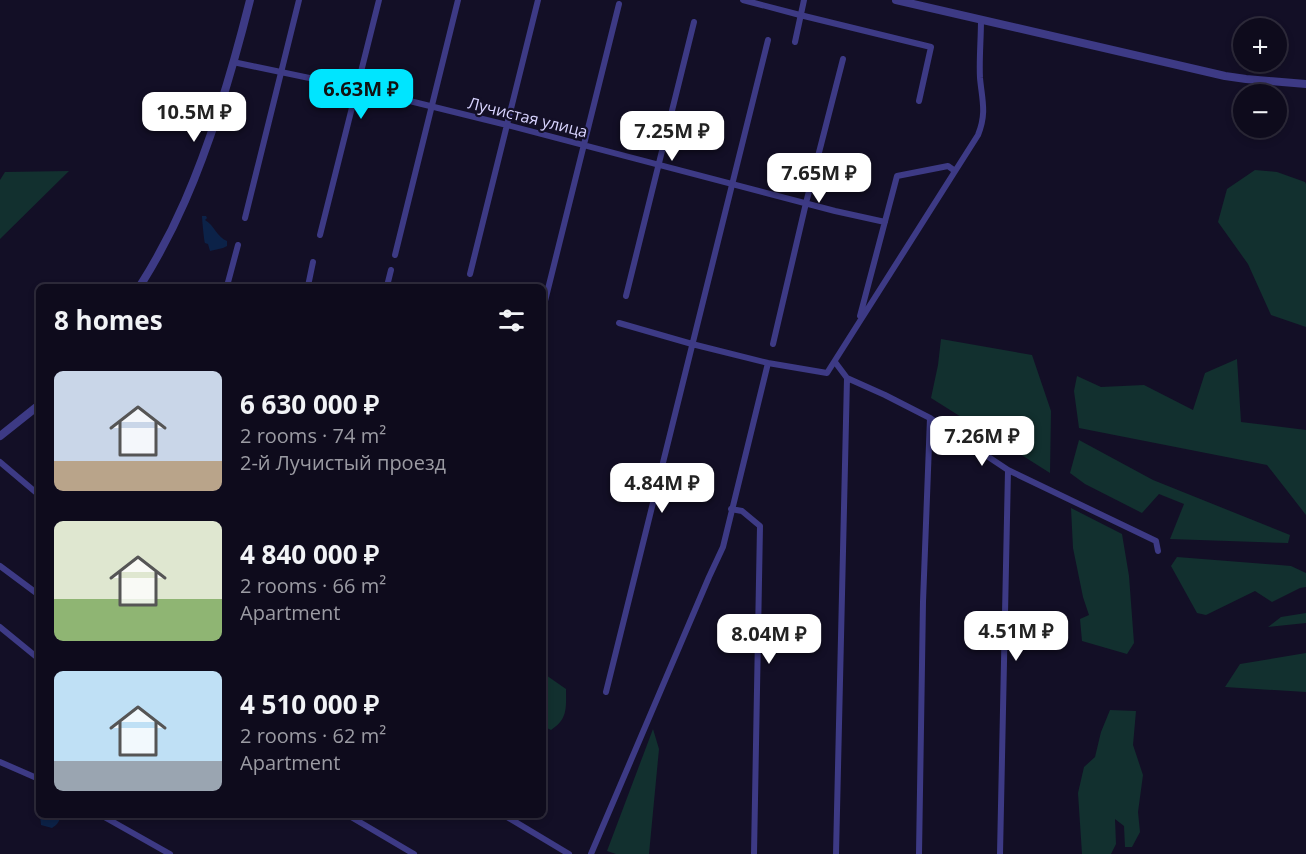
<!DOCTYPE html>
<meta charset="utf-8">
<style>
:root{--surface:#0e0b1c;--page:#1c1929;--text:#f1f3f6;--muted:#9b9ba3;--line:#2e2b3b;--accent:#00e5ff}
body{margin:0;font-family:"Open Sans",sans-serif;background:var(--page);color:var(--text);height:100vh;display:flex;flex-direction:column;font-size:22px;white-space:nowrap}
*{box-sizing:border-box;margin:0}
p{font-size:20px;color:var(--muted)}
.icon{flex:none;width:33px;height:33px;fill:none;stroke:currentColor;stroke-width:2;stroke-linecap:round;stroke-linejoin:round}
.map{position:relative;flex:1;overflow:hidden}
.side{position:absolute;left:36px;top:284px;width:510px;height:534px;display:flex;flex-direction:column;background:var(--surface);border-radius:9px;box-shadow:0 3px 9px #0003,0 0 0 2px var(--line)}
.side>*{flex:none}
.tools{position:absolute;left:1233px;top:18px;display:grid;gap:12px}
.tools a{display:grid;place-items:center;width:54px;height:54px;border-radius:50%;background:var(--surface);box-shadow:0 3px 9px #0003,0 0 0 2px var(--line);font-size:30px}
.price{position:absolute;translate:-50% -51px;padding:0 14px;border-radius:12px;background:#fff;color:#222;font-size:20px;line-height:39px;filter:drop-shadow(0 2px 3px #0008)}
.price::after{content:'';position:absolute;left:50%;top:36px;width:18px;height:14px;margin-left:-9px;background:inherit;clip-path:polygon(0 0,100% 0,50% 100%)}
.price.selected{background:var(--accent);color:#111}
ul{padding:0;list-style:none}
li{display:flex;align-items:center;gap:18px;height:150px;padding:0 18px}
li span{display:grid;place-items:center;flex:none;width:168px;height:120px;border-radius:9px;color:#555}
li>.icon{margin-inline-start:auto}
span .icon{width:72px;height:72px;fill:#fffc;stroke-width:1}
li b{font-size:26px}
h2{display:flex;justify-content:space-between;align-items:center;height:72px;padding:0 18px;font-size:26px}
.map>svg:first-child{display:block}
</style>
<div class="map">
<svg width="1306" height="854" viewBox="0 0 1306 854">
<rect width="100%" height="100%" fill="#130f26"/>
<path fill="#12302f" d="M1255,170L1277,172L1305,182L1306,184V327L1271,315L1248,264L1218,222L1227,189Z
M69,171L0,239V180L5,172Z
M941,339L1032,355L1051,411L1050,473L931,398L938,365Z
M1237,359L1241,422L1306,430V515L1267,465L1079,428L1074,391L1077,376L1101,387L1144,385L1193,410L1205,373Z
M1079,440L1153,480L1290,535L1288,543L1170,539L1184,504L1159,494L1142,513L1085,484L1070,473Z
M1071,508L1122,534L1129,576L1134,643L1127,654L1082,641L1080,619L1089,615L1083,597L1073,548Z
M1177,557L1291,566L1306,573V587L1300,588L1272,602L1255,591L1206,615L1197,613L1171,566Z
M1306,613V623L1268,627L1281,617Z
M1306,653V692L1225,687L1240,664Z
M543,673L566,689C566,708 568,719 551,730L543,726Z
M1110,710L1136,711L1133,745L1143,775L1138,812L1140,832L1132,847H1125L1124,826L1115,819L1116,844L1111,854H1082L1078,793L1084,767L1095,757L1101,732Z
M653,729L659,749L649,854H616L607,851Z"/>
<path fill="#0c2248" d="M202,216H206L207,218L205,220C214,225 217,237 227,241V246L223,248L210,251L208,244L205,243C204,240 202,219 202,216Z
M40,815H60C60,821 58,824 52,828L41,825Z"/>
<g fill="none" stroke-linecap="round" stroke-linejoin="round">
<path stroke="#3d3a85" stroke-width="6" d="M743,0L800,15L931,47L919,101
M795,42L804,0
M233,62L357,88L507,125L835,211L885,222
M245,218L299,0
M320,235L379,0
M395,255L458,0
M470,274L538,0
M227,286L238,245
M308,286L313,262
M387,286L391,270
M626,296L694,22
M543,309L619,4
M860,316L897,176L948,166L955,171
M619,323L692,344L768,363L827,373L978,135C987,113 982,100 980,78C979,59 981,39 981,20
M773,344L806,203L843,59
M835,362L847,378L885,395L930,418L1008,470L1156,541L1158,551
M0,462L39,495
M731,509L742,511L760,526L754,854
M0,566L39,595
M0,627L39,659
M606,692L768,40
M0,762L39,779
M99,814L170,854
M346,814L414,854
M502,814L569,854
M591,854L709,577L723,547L768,363
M836,854L847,378
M919,854L923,602L930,418
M1000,854L1008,470"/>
<path stroke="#3d3a85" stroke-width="8" d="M896,0L1225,76L1246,79L1306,84
M140,286C157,259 172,231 185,201C213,137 233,68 250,0
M0,436L39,405"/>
</g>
<g text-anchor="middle" stroke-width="4.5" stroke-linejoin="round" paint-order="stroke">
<g font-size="16" fill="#d9d4ff" stroke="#130f26">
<text transform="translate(528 117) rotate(14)" y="6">Лучистая улица</text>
</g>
</g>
</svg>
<div class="tools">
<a>+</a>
<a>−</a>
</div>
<b class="price selected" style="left:361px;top:120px">6.63M ₽</b>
<b class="price" style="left:194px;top:143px">10.5M ₽</b>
<b class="price" style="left:672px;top:162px">7.25M ₽</b>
<b class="price" style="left:819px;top:204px">7.65M ₽</b>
<b class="price" style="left:982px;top:467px">7.26M ₽</b>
<b class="price" style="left:662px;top:514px">4.84M ₽</b>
<b class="price" style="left:1016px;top:662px">4.51M ₽</b>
<b class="price" style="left:769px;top:665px">8.04M ₽</b>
<section class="side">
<h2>8 homes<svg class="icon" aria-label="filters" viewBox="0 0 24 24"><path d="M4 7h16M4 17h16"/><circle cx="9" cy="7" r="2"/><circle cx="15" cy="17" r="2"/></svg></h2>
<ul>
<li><span style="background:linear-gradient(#c9d6e8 75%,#b9a48a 0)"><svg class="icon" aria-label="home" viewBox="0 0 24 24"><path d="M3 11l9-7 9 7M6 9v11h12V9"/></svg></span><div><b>6 630 000 ₽</b><p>2 rooms · 74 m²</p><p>2-й Лучистый проезд</p></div></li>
<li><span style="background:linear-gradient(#dfe7d0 65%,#8fb573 0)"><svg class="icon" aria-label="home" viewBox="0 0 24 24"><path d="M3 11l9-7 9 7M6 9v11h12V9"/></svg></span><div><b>4 840 000 ₽</b><p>2 rooms · 66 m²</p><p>Apartment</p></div></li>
<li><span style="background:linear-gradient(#bfe0f5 75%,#9aa5b1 0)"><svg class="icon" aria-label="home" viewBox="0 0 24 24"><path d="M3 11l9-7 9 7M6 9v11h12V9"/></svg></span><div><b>4 510 000 ₽</b><p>2 rooms · 62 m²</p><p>Apartment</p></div></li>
</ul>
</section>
</div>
